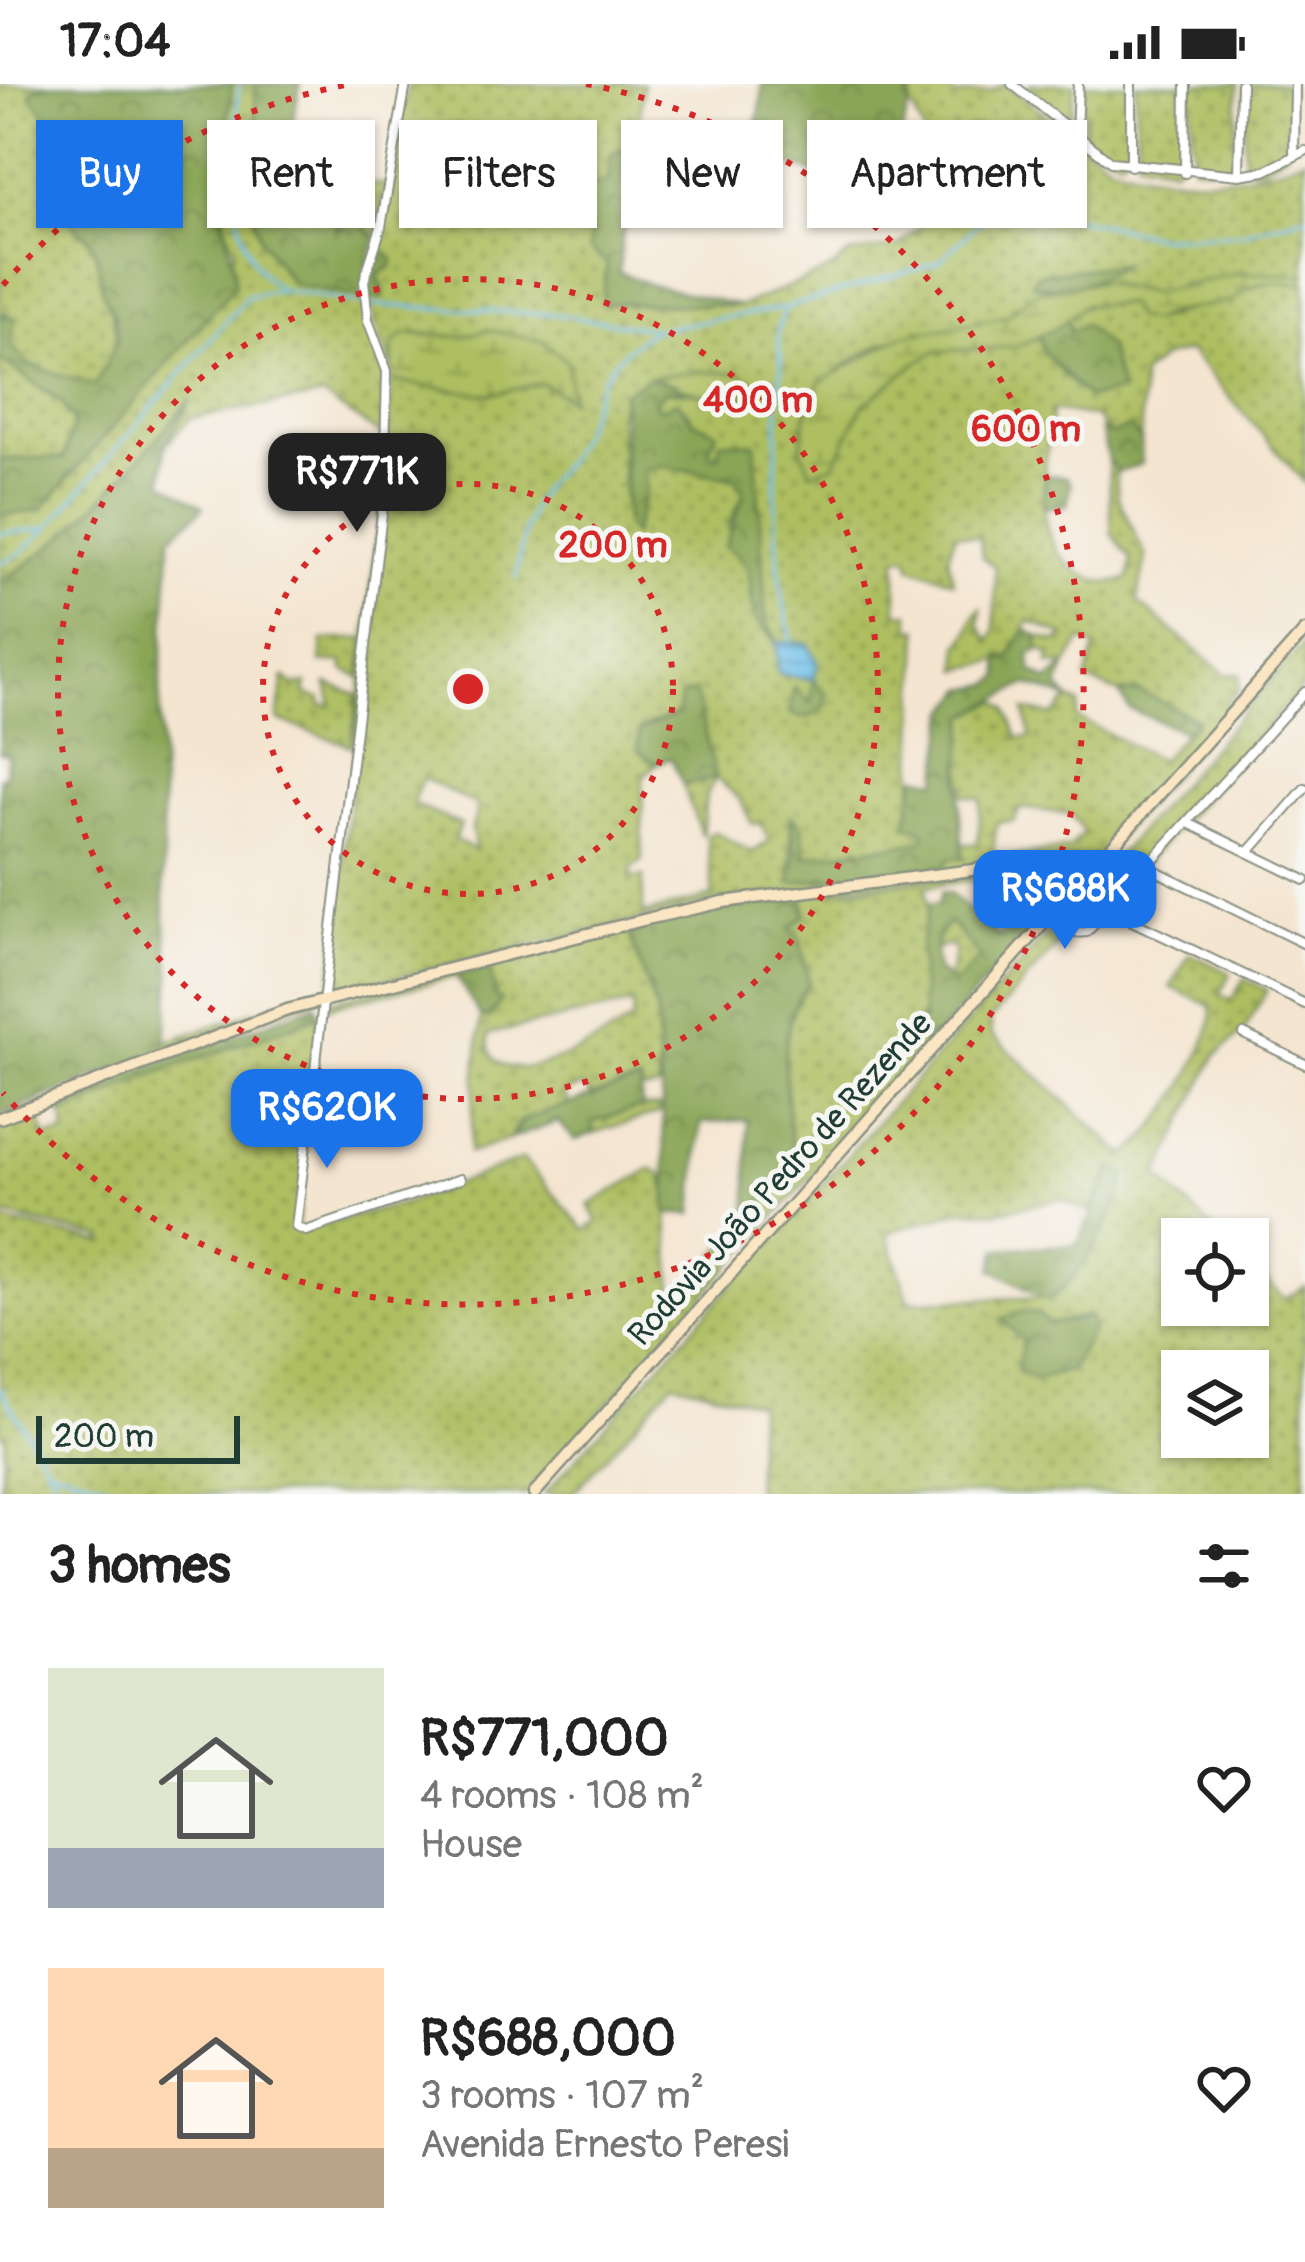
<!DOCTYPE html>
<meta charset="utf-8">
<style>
:root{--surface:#fff;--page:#f2f2f2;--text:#222;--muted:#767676;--accent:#1a73e8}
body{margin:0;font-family:Pangolin,sans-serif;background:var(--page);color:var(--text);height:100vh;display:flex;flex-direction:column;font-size:45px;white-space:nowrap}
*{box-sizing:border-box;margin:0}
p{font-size:39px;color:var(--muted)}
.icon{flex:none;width:66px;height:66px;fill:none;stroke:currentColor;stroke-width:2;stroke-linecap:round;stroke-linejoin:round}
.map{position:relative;height:1410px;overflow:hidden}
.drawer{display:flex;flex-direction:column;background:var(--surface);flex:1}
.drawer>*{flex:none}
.banner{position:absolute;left:36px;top:36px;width:1233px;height:108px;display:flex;gap:24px}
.tools{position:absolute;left:1161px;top:1134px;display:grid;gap:24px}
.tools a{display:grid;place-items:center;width:108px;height:108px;border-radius:0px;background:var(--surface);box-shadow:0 3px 9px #0004;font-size:60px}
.scale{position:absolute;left:36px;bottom:30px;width:204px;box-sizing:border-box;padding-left:12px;border:6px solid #1f3d34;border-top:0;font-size:33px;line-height:42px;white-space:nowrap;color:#1f3d34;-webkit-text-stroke:9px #f6f6f2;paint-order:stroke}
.price{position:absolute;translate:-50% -102px;padding:0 27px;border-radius:24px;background:var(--accent);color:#fff;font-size:39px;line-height:78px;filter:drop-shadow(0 3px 6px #0008)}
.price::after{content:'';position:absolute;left:50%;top:72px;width:36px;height:27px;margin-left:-18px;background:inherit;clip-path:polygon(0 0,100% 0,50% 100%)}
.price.on{background:#222;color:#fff}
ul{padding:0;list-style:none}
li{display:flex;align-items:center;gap:36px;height:300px;padding:0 48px}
li span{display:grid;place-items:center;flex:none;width:336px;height:240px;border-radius:0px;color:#555}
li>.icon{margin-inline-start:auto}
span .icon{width:144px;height:144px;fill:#fffc;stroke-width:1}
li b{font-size:51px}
h2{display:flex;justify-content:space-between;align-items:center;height:144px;padding:0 48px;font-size:51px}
.pill{padding:0 42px;border-radius:0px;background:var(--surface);box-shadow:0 3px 9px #0004;font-size:42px;line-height:108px}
.pill.on{background:var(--accent);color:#fff}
.status{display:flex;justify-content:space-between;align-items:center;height:84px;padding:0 60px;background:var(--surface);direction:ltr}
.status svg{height:33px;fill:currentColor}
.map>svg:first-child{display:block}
</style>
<div class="status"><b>17:04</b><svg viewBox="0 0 49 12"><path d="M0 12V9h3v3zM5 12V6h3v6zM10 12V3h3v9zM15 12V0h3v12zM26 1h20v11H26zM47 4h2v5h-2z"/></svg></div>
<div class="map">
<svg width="1305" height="1410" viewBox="0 0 1305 1410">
<defs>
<pattern id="grass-dots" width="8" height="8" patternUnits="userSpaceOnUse" patternTransform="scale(3)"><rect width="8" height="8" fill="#aebe61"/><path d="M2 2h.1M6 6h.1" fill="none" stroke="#8d9c51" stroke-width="1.8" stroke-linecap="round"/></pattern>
<pattern id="forest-crowns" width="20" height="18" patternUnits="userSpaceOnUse" patternTransform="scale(3)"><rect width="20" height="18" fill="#8aa557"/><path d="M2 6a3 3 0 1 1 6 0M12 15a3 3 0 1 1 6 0" fill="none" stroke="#708849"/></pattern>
<pattern id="wetland-marsh" width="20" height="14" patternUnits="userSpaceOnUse" patternTransform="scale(3)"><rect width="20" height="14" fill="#aebe61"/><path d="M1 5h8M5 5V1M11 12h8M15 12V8" fill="none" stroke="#8d9c51"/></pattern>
<pattern id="water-rules" width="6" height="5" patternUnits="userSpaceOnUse" patternTransform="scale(3)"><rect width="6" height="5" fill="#71c1ec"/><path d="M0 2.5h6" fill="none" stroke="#5c9ec0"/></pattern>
</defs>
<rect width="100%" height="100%" fill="#f6f6f2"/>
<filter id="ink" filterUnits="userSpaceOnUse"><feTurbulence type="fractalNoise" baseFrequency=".00833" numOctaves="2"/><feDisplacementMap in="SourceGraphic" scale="24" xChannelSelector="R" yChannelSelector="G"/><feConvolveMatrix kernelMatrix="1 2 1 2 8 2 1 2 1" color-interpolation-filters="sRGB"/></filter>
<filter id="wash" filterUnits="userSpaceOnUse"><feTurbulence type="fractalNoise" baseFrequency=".004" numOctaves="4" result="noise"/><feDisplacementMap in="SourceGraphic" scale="48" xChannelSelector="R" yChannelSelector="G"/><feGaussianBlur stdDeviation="2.7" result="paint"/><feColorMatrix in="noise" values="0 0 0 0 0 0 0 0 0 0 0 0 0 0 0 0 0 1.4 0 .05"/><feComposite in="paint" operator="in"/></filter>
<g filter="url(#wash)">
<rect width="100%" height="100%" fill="#f4e5d0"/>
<path fill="url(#grass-dots)" stroke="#667e4a" stroke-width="3" fill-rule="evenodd" d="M0,0H53L36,5L32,13L65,53L54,63L59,71L85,70L93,77L95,104L89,119L70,123L75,143C80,147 85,150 89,156C96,165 119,247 116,258C112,273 101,289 95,302L31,282L10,261L7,228L0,231Z
M232,0H255L256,39L245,73L254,133L260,155L292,200L361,214L385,289L381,351L323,312L191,334L165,361L186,321C128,386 77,453 0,497V432L41,426L173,270L235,167C210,108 226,60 232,0Z
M408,0H643L636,73L629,67L610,81L608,98L587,100L577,115L591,140L598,173L607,179L602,218L741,222L830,186L849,170L898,162L931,133L938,106L924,49L911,22V0H946L955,12L990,8L1005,0L1110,80C1176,100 1242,101 1305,73V191L1240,189L1151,209L1100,198L1071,204L1119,182L1038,190L1032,199L1050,206C1029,209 1021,226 1003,233C971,245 933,242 901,253C843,274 779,318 811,387L834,381L862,322L917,278L937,267L1015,263L1039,253C1046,275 1070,299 1088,314L1121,307C1110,277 1073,265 1066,232L1084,221L1127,220L1151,238L1269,198L1305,200V399L1189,267L1164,273L1142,291L1141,355L1129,343L1111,351L1095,333L1052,326C1047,384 1023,457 1084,491C1099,499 1114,501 1129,494L1131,475L1112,450L1108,376L1115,378L1118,414L1146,473L1137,518L1227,591L1240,590L1239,606L1227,617L1226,630L1102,771L722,816L330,909L392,297L488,311L542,299L570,315L542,257L488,246L462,253L414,249L393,259L391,286L368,214L384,207L378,191L392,181L378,163ZM459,40L471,45L478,101L437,103L442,72L436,52L444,42ZM698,287L735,292L733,320L689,307H664L655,319L660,325L684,324L693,337L716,349L708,368L712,372L726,357L755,360L766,536L774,553L756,536L752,487L728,443L744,409L736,395L661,382L643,387L646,406L633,450L626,443L619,334L623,309L650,293ZM956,449L980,453L982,473L995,483V547L989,557L979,541L981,524C968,532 973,551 959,560V586L1009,574L1029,537L1065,552L1057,558L1037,552L1040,566L1050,570L1049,580L1067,581L1082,556L1096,563L1086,596L1119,609L1141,608L1197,636L1160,676L1077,634L1079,620L1069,615L1054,632L1025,626L1031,653L1018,654L1007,624L998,617L967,632L961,660L963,711L981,714L978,759L961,761L944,782L791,799V733L801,740L806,772L920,758L927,752L913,712L919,545H911L909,529H897V473H909L911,482L953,497L948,472ZM695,608L703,698L683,701L702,752L706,711L716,694L740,715L752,740L760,739L770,757L752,768L715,748L707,752L713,812L643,830V793L631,794L632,784L642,777L643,693L656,680L647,675L648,641L679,630ZM423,694L478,722L472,745L476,767L454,755L461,741L412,720ZM1020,724L1071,730L1084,748L1070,764L992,775L997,738L1014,737Z
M1030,0H1075L1070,37H1063L1032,13Z
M1083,0H1128L1129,66L1120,75L1084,53Z
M1135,0H1183L1182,74L1174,83L1138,76Z
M1190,0H1238L1233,84L1193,82Z
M1245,0H1289L1287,68L1262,84L1244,83Z
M374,100H385L375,154L358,136L337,148L336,125L348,120L349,109Z
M0,276L61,318L74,337L64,374L0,375Z
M365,554L360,593L344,586L343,578H321L323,556Z
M1305,558V601L1106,823L1082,846L1072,842L1068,828Z
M284,593L294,601L307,600L305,610L321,615V622H332L327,600L358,611L351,662L278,636Z
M1073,778L1065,792L1034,787L925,803C935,844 913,885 925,928L881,983L921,953L938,951L526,1410H0L5,1353L0,1348V1136L105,1159L104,1154L0,1130V1044L39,1028L45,1053L65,1050L63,1031L154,990L319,932L297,1147L402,1120L523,1075L585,1146L598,1138L589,1121L652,1085L661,1089L666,1104L674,1218L794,1084C790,1029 770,942 809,899L800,855L790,844L798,834L754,819L698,829L632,857L657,929L659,1004L641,1007L640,999L591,1012L584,1002L563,1009L569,1020L517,1039L510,1055L469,1069L481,933L490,934L495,913L490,884L325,924L327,918L724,820ZM633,920L632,937C604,955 487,1025 488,950Z
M949,838L958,841L981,873L955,901L948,895L955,867L949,861L937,865L936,854Z
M1055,841L1074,851L1062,856L991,935V950L1125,1071C1154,1057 1220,955 1211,922L1171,903L1190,870L1230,889L1220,910L1232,916L1244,895L1267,906L1244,947L1215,972L1158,1092L1223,1155H1182V1221H1248V1179L1285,1215L1305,1203V1410H755L758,1319L673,1298L572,1410H544ZM1113,1084L1105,1146L1055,1213L909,1217L887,1149L964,1125L994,1128L1061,1115L1089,1128ZM1090,1233L1093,1244L1071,1285L1035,1296L1018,1288L1024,1256L1002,1236L1049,1240ZM1182,1287H1248V1353H1182Z
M324,904V912L165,966V958Z
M642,1023H659V1029L594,1049L591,1038Z"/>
<path fill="url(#forest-crowns)" stroke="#547146" stroke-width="3" fill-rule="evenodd" d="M53,0H232C229,36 219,69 219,106C219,139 235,167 235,201L41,426L0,432V375L64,374L74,338L61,318L0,276V231L15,234L10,261L31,282L95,302L117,256L115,233L102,207L97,172L88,152L74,143L69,123L89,119L95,104L93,77L85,70L58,71L46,62L64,53L31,13L35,5Z
M255,0H300C293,46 272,94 319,120L349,109L348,120L337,126V147L346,136H358L375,154L361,214L293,200L260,155L254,133L245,73L256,39Z
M762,0H911C910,38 894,78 867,104L837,103L807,86L750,72C752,46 763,28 762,0Z
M971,43L985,47L989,62L998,68L995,99L966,117L956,131L946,98L947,61Z
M623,65L636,73L635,92L648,109L646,127L623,145L619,188L648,200L741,222L602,219L607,180L589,164C593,139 577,126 578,103L608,98L611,69Z
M378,163L393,175L392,182L378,191L384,214H368Z
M1122,180C1096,199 1062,210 1032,199L1037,190Z
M1066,232L1070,248L1084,240L1108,263L1121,308L1088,314L1044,269L1039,253Z
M650,293L689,307H664L655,319L660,325L677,317L693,337L717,348L708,367L712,372L719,371L720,357L755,359L766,536L777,557C771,551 759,542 756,534C745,503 761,481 725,463L744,409L736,394L661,382L644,386L646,406L633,451L626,443L623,309Z
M191,315L165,361L163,398L204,423L171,453L160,607L164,825L171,893L165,966L0,1031V693L5,694L8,670L0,669V497C79,452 132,383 191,315Z
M1129,343L1141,355V380L1118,388L1108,376L1101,345L1111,351Z
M1046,391L1066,393L1071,400L1067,421L1044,424Z
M1025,545L1037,552L1040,566L1030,570L1031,586L1048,597L1067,581L1058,603L1069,615L1027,600L967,632L959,699L963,774H950L945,782L790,799L795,775L791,732L801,740L806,772L920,758L926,752L921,744L906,741L917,692L938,697L948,628L965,605L992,600L1001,592L999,573L1009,574Z
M813,596L827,610L826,621C814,633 806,638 790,629L794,603L810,618Z
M695,608L716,694L683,701L671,674L656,680L638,666L639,647L678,630L680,612Z
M1141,608L1198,636L1186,648L1129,625L1119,609Z
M1058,789L1065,792L1062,812L938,951L921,953L879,986L923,936L920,863L929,820H939L942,808L950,809L999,853ZM950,838L980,873L955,900L937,887C933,868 935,851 950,838Z
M804,816L806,831L790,844L800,855L809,900C769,942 790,1029 794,1084L748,1135V1036L701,1039L693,1130H668L657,929L628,846L754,819Z
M490,883L495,913L501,916L490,934L481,933L456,892Z
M316,921L319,932L154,990L63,1031L56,1025L0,1044V1036Z
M640,998L642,1023L592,1038L594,1049L575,1056L558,1038L510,1055L525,1035C564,1025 599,1006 640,998Z
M1113,1084L1126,1091C1123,1120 1074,1208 1046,1215L993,1185L997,1165L1077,1161Z
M1024,1227L1038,1230L1049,1240L1090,1233L1093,1243L1071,1286L1035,1296L1017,1287L1023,1256L1001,1235Z"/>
<path fill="url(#wetland-marsh)" stroke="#667e4a" stroke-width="3" d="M1240,189L1305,191V200C1278,198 1251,194 1233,217L1168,229L1151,238L1135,234L1127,220L1084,221L1058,243L1015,263L937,267L917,278L862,322L834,381L811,388L801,366L805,335L820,298L904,251L1005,233L1036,208L1100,198L1151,209Z
M488,246L542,257L568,278L570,316L542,299L488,311L392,297L393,259L404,250L462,253Z
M698,287L742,289L751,307L733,320L650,293Z"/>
<path fill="url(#water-rules)" stroke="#487f90" stroke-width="3" d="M777,557L808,560L818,579L813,596L778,589Z"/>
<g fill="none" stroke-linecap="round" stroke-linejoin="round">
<path stroke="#71c1ec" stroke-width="3" d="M239,0C234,63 221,167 280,205
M371,221L552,230L656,245L786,224L939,178L981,136L1047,128L1162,153L1238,150L1305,132
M786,224C770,255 783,257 781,286C775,372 769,472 792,557
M0,450L48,444L248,212L282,206L361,220
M0,479L19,470L47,445
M516,494C521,464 525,430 542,405C549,394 560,386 566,376C603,318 584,290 652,247
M0,1304L64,1410
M46,1383L142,1410"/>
</g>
</g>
<g filter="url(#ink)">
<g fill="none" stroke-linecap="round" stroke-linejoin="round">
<g stroke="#8a9182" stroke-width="12">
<path id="street" d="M406,0L381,143L364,197L368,236L387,287L384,413L296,1143L306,1147L460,1095
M1012,0L1111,78L1239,91L1265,87L1305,67
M1076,52L1078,0
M1294,72L1295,0
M1131,82V0
M1185,89L1186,0
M1239,91L1241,0
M1188,739L1305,796
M1249,768L1305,704
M1150,784L1305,860
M1109,826L1305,920
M1053,828L1075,849L1087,848L1305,608
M1244,950L1305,980"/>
</g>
<g stroke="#8a9182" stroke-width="15">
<path id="secondary" d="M0,1034L287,926L651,834L723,818L1050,776L1101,777
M534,1410L1305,547"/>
</g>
<use href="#street" stroke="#fff" stroke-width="8"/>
<use href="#secondary" stroke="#fbe6c4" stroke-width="10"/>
</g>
</g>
<g fill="none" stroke="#d62828" stroke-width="6" stroke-dasharray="6 12">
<circle cx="468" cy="605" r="205"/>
<circle cx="468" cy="605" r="410"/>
<path d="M3 201A616 616 0 0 1 350 0M586 0A616 616 0 1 1 3 1009"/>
</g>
<g text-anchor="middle" stroke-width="10" stroke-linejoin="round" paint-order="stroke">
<g font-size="33" fill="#1f3d34" stroke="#f6f6f2">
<text transform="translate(779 1094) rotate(-48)" y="12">Rodovia João Pedro de Rezende</text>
</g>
</g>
<circle cx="468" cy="605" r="18" fill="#d62828" stroke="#f6f6f2" stroke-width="6"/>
<g font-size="36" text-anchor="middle" font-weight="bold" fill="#d62828" stroke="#f6f6f2" stroke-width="10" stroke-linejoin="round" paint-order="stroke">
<text x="758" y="328">400 m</text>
<text x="1026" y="357">600 m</text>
<text x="613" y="473">200 m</text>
</g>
</svg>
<div class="tools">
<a><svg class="icon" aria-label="locate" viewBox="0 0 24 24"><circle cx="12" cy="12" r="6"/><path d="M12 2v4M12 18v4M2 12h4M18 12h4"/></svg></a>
<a><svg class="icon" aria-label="layers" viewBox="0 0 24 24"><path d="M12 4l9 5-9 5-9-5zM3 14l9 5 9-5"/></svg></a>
</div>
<div class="scale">200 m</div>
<b class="price on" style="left:357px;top:451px">R$771K</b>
<b class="price" style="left:1065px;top:868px">R$688K</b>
<b class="price" style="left:327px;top:1087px">R$620K</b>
<div class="banner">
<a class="pill on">Buy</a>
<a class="pill">Rent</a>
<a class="pill">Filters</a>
<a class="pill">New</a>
<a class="pill">Apartment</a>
</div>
</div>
<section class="drawer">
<h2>3 homes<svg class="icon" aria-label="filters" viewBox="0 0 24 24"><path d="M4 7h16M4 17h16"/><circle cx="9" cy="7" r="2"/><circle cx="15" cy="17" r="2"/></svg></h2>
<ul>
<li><span style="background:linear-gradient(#dfe7d0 75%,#9aa5b1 0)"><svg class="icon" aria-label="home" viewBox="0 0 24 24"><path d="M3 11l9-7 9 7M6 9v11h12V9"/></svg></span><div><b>R$771,000</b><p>4 rooms · 108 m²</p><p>House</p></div><svg class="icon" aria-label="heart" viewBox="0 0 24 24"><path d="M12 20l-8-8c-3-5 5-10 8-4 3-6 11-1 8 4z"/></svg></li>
<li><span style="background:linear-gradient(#ffd9b3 75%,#b9a48a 0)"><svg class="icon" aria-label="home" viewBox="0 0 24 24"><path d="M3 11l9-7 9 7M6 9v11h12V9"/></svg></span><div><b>R$688,000</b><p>3 rooms · 107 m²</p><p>Avenida Ernesto Peresi</p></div><svg class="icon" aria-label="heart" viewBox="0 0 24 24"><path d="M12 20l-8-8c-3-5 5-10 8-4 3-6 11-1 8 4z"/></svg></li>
</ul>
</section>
